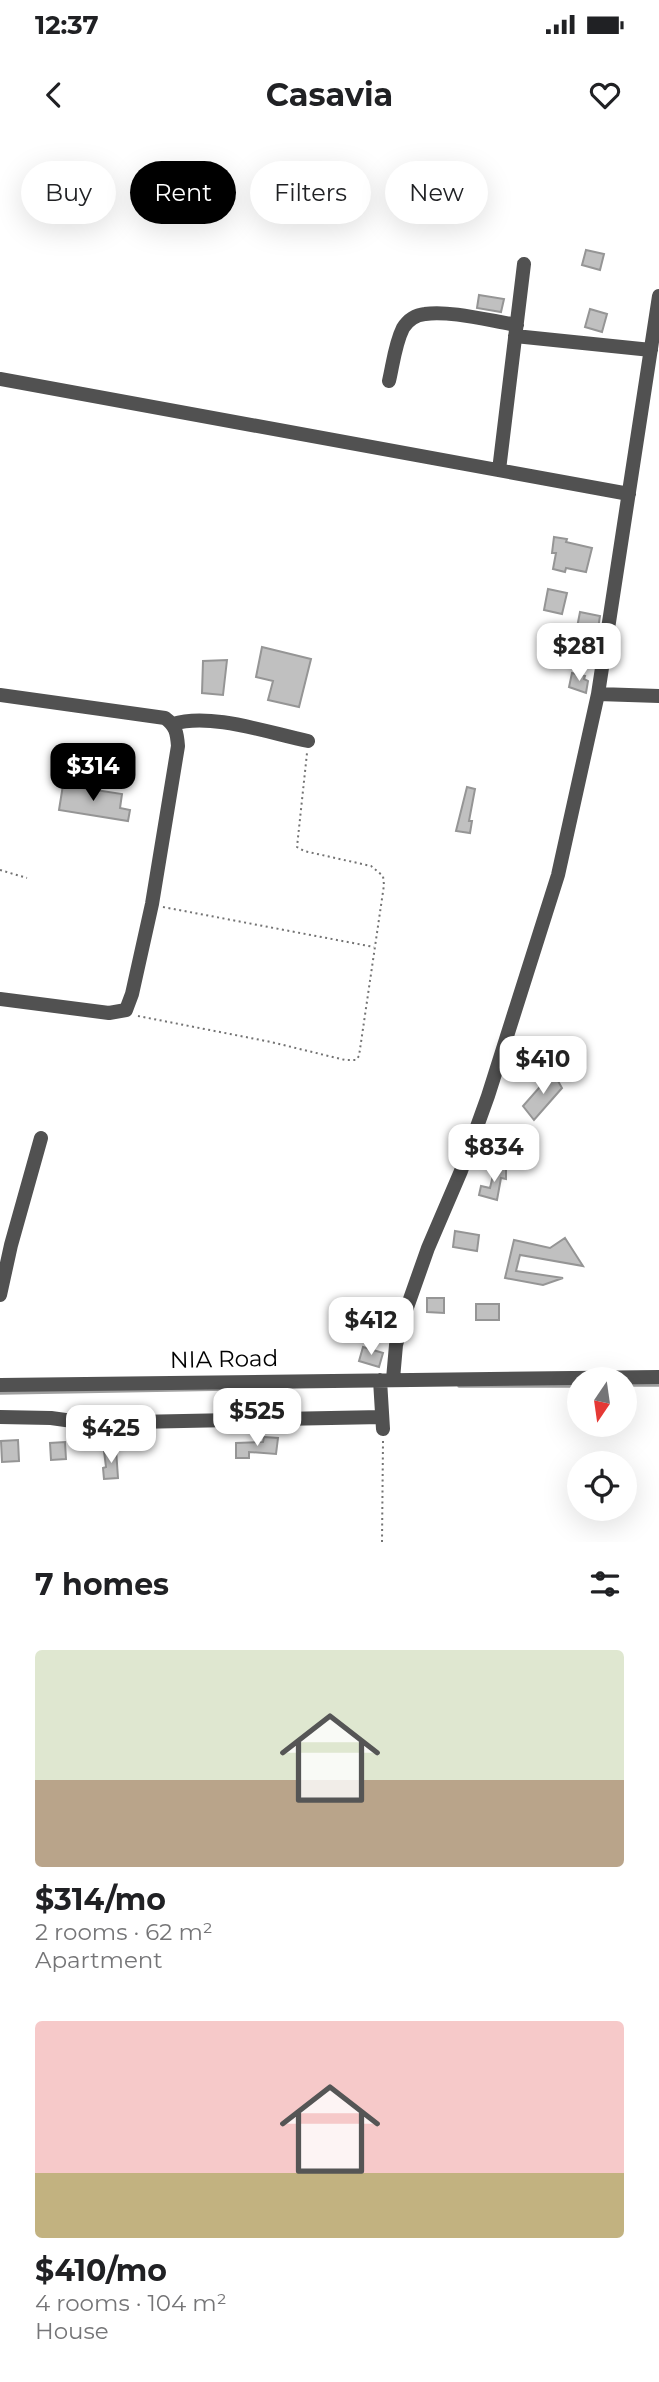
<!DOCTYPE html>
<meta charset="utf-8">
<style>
:root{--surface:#fff;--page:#f2f2f2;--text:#202124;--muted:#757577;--accent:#000}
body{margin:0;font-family:Montserrat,sans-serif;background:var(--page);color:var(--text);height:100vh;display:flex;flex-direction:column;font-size:26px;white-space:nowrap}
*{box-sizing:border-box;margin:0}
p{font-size:23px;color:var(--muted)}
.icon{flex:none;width:38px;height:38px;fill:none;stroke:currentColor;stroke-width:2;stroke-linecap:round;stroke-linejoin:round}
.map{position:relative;height:1402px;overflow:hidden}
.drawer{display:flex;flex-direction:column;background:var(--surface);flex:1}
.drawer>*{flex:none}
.top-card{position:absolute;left:21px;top:21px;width:618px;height:63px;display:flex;gap:14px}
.needle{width:46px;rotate:193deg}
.buttons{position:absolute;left:567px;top:1227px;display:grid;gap:14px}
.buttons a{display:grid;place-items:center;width:70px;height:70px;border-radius:50%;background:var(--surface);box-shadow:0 7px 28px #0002;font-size:35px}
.price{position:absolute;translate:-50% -60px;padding:0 16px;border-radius:14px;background:#fff;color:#222;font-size:23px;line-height:46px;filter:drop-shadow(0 2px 4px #0008)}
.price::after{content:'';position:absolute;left:50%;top:42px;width:21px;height:16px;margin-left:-10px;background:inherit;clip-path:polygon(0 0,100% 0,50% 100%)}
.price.on{background:var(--accent);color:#fff}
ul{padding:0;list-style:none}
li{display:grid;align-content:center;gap:14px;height:371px;padding:0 35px}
li span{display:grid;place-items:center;height:217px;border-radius:7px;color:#555}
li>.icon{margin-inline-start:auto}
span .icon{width:126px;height:126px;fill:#fffc;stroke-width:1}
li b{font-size:30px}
h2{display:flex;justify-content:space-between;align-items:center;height:84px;padding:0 35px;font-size:30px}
.tag{padding:0 24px;border-radius:32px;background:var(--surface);box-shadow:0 7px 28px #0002;font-size:24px;line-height:63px}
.tag.on{background:var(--accent);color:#fff}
.status{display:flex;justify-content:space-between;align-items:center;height:49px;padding:0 35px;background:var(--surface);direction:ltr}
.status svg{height:19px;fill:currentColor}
header{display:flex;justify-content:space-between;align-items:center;height:91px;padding:0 35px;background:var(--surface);font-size:32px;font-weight:700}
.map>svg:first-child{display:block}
</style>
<div class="status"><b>12:37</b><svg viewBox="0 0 49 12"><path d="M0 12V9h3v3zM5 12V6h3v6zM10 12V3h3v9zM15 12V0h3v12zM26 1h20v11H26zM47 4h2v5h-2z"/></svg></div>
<header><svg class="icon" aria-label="back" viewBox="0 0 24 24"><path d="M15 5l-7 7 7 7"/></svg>Casavia<svg class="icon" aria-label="heart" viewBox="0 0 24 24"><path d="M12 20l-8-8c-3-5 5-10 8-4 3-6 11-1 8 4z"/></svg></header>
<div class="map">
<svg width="659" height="1402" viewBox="0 0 659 1402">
<rect width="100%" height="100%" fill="#fff"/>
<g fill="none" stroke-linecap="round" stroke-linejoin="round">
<path stroke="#9f9f9f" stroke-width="3.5" d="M625,1245H659
M459,1246H579
M0,1253L289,1248"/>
</g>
<path fill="#c0c0c0" stroke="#959595" stroke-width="2" d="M586,110L604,114L600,130L582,125Z
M479,155L504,159L501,172L477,168Z
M590,169L607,174L602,192L585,187Z
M554,397L567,399L566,402L592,408L586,432L566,428L565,432L553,429L556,413H552Z
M548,449L567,453L562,474L544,470Z
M580,472L600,476L593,521L572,517L573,514L555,509L557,499L574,503Z
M262,507L311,519L299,567L268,560L273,541L256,537Z
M227,520L223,555L202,553L203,521Z
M572,533L585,536L584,539L588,541L586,553L569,547Z
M63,645L122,654L120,668L130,670L128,681L59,670Z
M467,647L475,649L469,681H472L470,693L456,691Z
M553,932L562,948L534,980L523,966Z
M495,1027L506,1029V1039L501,1038L497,1060L479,1055L481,1046L490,1048Z
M455,1091L479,1095L477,1111L453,1107Z
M565,1098L583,1126L520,1115L516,1131L563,1138L543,1145L505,1138L514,1100L550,1108Z
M427,1158H444V1173L427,1172Z
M476,1164H499V1180H476Z
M363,1207L383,1213L379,1227L359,1221Z
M264,1297L278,1298L276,1314L249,1312V1318H236V1303L263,1302Z
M18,1300L19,1321L2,1322L1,1301Z
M65,1302L66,1319L51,1320L50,1303Z
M116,1309L118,1338L104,1339L103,1328L106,1327L104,1311Z"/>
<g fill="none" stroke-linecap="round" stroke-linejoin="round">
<path stroke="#737373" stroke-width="2" stroke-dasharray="2 3.5" stroke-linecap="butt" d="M0,730L27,738
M163,767L374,807
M138,876L271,902L345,920H356L359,916L384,745L383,736L371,726L304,711L297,707L307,613
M382,1402L383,1301"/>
<path stroke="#515151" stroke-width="14" d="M515,196L651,210
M0,239L629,354
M389,241C393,224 395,204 403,188C408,180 415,175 425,174C449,170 491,181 517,185
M499,330L524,124
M598,554L659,556
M0,555L165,578C176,586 177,593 178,606L152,764L132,854L126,870L109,873L0,859
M173,584C210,572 269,593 308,601
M0,1155L11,1105L41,998
M393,1239L396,1205L404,1176L428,1108L461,1031L488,956L558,735L598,554L659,156
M380,1240L383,1289
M0,1245L659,1237
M0,1277L51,1278L87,1283L382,1277"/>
</g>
<g text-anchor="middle" stroke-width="5" stroke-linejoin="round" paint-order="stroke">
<g font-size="23" fill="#000" stroke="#fff">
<text transform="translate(224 1219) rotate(-1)" y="8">NIA Road</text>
</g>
</g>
</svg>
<div class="buttons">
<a><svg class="needle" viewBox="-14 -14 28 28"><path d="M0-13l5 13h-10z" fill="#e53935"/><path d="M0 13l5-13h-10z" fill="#757577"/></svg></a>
<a><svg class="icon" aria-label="locate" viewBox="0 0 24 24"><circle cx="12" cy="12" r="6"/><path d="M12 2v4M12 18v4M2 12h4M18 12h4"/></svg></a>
</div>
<b class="price" style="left:579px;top:543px">$281</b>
<b class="price on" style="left:93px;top:663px">$314</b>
<b class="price" style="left:543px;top:956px">$410</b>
<b class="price" style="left:494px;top:1044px">$834</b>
<b class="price" style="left:371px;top:1217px">$412</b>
<b class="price" style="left:257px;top:1308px">$525</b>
<b class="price" style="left:111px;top:1325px">$425</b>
<div class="top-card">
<a class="tag">Buy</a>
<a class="tag on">Rent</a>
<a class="tag">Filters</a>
<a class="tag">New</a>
</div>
</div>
<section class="drawer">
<h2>7 homes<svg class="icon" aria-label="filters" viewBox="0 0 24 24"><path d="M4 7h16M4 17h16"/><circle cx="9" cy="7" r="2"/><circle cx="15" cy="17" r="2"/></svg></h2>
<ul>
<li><span style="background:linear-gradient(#dfe7d0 60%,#b9a48a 0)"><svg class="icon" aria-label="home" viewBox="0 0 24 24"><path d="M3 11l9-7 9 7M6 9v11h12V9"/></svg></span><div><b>$314/mo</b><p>2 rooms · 62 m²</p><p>Apartment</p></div></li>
<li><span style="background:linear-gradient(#f6c9c9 70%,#c2b280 0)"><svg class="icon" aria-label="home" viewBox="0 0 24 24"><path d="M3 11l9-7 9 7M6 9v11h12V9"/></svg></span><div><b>$410/mo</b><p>4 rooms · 104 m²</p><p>House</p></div></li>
</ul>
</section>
